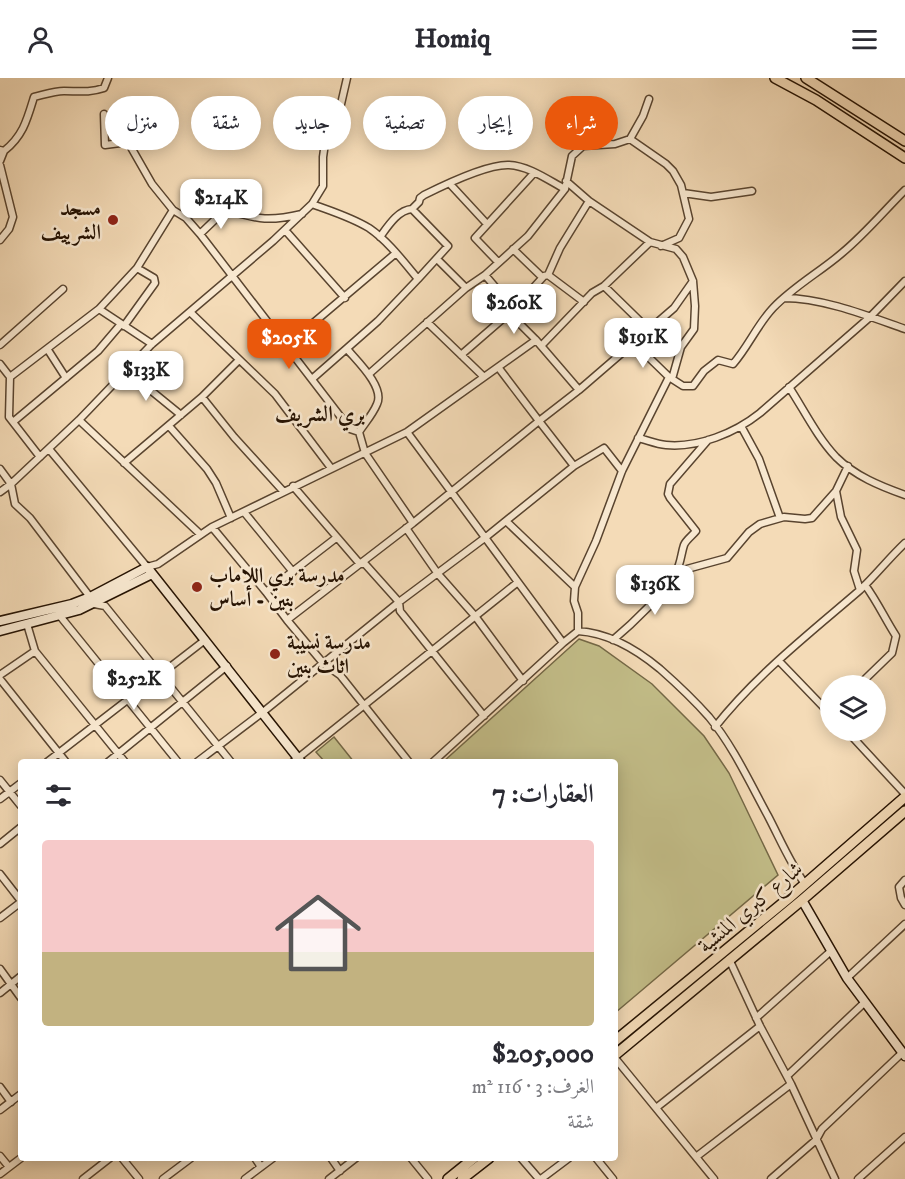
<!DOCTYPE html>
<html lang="ar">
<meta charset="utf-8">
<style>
:root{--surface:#fff;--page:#f7f7f7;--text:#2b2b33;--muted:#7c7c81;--line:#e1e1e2;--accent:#ea580c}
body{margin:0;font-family:"IM FELL DW Pica",Amiri,serif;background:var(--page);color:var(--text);direction:rtl;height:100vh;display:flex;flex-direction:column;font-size:22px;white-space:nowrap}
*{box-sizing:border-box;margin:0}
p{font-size:20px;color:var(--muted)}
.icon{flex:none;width:33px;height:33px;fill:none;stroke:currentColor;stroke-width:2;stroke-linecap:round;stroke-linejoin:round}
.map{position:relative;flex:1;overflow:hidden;direction:ltr}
.sheet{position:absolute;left:18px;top:681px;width:600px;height:402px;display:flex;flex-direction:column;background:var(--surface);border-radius:6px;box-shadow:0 3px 15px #0003;direction:rtl}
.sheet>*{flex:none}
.top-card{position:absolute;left:18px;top:18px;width:600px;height:54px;direction:rtl;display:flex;gap:12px}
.fabs{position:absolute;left:820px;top:597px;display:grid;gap:12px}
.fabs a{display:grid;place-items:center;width:66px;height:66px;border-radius:50%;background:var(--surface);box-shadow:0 3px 15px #0003;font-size:30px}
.price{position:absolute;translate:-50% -51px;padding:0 14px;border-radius:12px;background:#fff;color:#222;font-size:20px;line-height:39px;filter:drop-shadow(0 2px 3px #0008)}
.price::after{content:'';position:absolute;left:50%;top:36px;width:18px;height:14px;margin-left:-9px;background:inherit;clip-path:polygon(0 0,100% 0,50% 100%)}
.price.on{background:var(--accent);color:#fff}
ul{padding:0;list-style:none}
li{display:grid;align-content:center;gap:12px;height:318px;padding:0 24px}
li+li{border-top:2px solid var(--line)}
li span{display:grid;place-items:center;height:186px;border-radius:6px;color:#555}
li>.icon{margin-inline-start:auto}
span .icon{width:108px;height:108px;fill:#fffc;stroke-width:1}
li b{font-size:26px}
h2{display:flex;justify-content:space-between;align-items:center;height:72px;padding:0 24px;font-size:26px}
.pill{padding:0 21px;border-radius:27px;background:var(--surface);box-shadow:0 3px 15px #0003;font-size:21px;line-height:54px}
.pill.on{background:var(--accent);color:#fff}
header{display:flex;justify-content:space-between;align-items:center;height:78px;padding:0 24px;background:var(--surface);font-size:27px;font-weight:700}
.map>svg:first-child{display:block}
</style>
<header><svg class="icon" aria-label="menu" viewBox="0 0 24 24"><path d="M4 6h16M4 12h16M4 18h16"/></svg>Homiq<svg class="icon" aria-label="person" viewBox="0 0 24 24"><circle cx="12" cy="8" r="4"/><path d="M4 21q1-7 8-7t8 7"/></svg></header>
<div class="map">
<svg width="905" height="1101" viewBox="0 0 905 1101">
<rect width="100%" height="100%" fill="#f4dbb7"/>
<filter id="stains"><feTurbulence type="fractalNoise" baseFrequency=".00333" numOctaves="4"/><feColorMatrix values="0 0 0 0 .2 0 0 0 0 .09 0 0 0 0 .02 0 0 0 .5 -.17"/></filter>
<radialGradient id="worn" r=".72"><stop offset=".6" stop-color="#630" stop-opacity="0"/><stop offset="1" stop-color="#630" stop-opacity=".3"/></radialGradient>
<path fill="#c3be89" stroke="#746846" stroke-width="1.5" d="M579,561L599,568L652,606L704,658L729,695L778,797L615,935V684H443Z
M334,659L354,684H325L316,674Z"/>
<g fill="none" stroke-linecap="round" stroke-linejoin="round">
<g stroke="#59442f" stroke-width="9">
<path id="street" d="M104,36L105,67L128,64L152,106L173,132L186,140L200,156L350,351L359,354L365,375L413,445
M630,61L666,86L673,93L681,107L689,141L679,160L661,168
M4,73C23,58 27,42 34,19C43,17 54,13 64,13C78,13 89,15 104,10L108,0
M0,83L4,73L0,72
M0,87L13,139L9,151L0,162
M566,103L589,123L650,164L676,171L683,179L693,203L695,228L694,251L681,269L672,301
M450,106L487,146
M683,115L711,119L752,113
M312,126C331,133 351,139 369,150C388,163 403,183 418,201L378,243L312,301
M412,131L448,168L418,201
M285,152L345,220
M200,156L225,132C259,141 267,144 302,136
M380,159C388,148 398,132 412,131L419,124L420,120L424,117C444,107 487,86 509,87C529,88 548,102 565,111
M513,171L542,199
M437,181L466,210
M498,184L475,160L534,95
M485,197L514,231
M548,197L560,170L589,123
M604,208L648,251
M784,220C823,220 868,238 905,251
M99,231L152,266
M190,234L275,316L331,390
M509,235L536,262L579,312
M427,244L484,299
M124,248L155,205L154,200L137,190
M634,265L669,299
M0,267L63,211
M286,268L396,175
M541,268L592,215L604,208L650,164
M347,271C357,283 385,309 377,326C373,336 365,345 359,354
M48,272L66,300
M461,277L514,231L544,198L548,197L584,224
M0,286L10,299L9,339L40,379
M127,293L181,337
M369,296L466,210L485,197L528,158L565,111L572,78L583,68L615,66L630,61L643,38L649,21
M10,299L99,231L137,190L173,132
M789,309C804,332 817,359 836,379C855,398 880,408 905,417
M202,319L234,359L283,413
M79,342L200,456
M13,344L98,273L121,246
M169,348L207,391L216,405L231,440
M741,348L759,381L780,440
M407,354L563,565
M638,360C647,362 656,366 666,367C698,370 735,355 760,335L870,239L905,203
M49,371L147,489
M124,385L202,319L239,282
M574,388L604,370L622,393
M0,391L11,406L15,426L30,440L90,519
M293,408L360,486H365L399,524L400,533L484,638
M836,413L841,439L857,472L854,493L860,512
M0,414L11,406L79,342L152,266L273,163L312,126L323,108V79L326,58H332L335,52L347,0
M244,434L293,494
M506,443L575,509
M212,449L266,514L287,542L323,585L340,597L409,684
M406,450L438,496L475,538L523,603
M147,489L158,486L212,449L407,354L536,262
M676,494L727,480L749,454L760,446L784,439L805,441L812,440L836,413L848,388
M266,514L336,460
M94,526L105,528L231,684
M60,538L178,684
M287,542L413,445L539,343L498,289
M27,546L35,573L125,684
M578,553V535L574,523L575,509L596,463L622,393L669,299L683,308H693L704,293L718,282L733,286C748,269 757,247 773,230C794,208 820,194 842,175C865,156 884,133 905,112
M613,562C632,546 665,515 676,494C681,485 681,476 684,467C686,462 693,457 696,453L670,420L668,416L670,406L708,362
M779,583L831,637
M0,597L35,573
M0,601L66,684
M858,608L892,575L896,558C885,541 877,523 865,507
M715,649C756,597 810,555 860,512C876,497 889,480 905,465
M846,652L905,716
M47,684L205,562
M108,684L227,588
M197,684L263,634L399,524L486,459L574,388L539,343L579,312L674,230L693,203
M293,684L518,504
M433,684L563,565L578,553C609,555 636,571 660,591C677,606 694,622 709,639C733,668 750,705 768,738C780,761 790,785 805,806
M0,702L21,728
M0,721L21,705
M0,766L21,749
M0,796L21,823
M905,802L899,809L901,820L905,827
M0,840L21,824
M729,881L760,948L791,1006L835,1101
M0,891L21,920
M847,900L905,846
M0,915L21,898
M756,940L831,873
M615,980L714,1101
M787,998L864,925
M0,1009L11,1024
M656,1030L760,948
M0,1032L21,1016
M0,1078L9,1089
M696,1079L791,1006
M122,1080L139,1101
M255,1080L261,1089
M331,1080L340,1093
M411,1080L428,1101
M521,1080L539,1101
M596,1080L613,1101
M0,1096L21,1080
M83,1101L110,1080
M163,1101L191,1080
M245,1101L273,1080
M329,1101L356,1080
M541,1101L569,1080
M771,1101L816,1062L822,1051L902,975
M858,1101L905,1059"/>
</g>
<g stroke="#251202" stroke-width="11">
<path id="secondary" d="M0,543L72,526L90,519L147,489L301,684
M0,553L79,532L152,496
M802,822L847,900L905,978"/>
</g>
<g stroke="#251202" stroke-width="12">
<path id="primary" d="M775,0L816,22L905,80
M806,0L905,63
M615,963L789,820L905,719
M615,977L802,822L905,733
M448,1101L474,1080
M462,1101L489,1080"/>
</g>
<use href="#street" stroke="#f8e8d0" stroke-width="6"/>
<use href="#secondary" stroke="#f8e8d0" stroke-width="8"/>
<use href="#primary" stroke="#f4dbb7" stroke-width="9"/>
</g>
<g fill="#8f2418" stroke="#f8e8d0" stroke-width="2">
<circle cx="113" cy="142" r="6"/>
<circle cx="197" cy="509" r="6"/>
<circle cx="275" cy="576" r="6"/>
</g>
<g text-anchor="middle" stroke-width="5" stroke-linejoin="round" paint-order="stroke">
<g font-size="21" font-weight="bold" fill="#251202" stroke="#f8e8d0" text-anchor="start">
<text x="101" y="137" text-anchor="end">مسجد<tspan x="101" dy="24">الشرييف</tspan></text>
<text x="209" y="504">مدرسة بري اللاماب<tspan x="209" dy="24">بنين - أساس</tspan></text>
<text x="287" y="571">مدرسة نسيبة<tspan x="287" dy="24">اثاث بنين</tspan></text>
</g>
<g font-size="21" fill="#251202" stroke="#f8e8d0">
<text transform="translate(750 829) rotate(-40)" y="7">شارع كبري المنشية</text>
</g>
<g font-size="22" font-weight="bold" fill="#251202" stroke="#f8e8d0">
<text x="320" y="343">بري الشريف</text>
</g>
</g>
<rect width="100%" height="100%" filter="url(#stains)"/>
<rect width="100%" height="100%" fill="url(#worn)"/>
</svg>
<div class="fabs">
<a><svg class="icon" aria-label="layers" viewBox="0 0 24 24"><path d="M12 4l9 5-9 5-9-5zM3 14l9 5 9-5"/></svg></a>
</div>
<b class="price" style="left:221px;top:152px">$214K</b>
<b class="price" style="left:514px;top:257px">$260K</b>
<b class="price" style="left:643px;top:291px">$191K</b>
<b class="price on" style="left:289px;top:292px">$205K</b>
<b class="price" style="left:146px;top:324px">$133K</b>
<b class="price" style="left:655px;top:538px">$136K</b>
<b class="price" style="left:134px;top:633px">$252K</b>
<div class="top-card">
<a class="pill on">شراء</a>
<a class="pill">إيجار</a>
<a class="pill">تصفية</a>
<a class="pill">جديد</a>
<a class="pill">شقة</a>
<a class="pill">منزل</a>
</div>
<section class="sheet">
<h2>العقارات: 7<svg class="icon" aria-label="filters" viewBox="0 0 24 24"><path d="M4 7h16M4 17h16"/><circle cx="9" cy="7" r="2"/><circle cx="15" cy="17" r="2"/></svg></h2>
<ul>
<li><span style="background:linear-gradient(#f6c9c9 60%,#c2b280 0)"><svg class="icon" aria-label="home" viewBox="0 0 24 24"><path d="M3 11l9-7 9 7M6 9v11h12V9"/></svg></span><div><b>$205,000</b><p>الغرف: 3 · 116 m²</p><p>شقة</p></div></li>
</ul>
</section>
</div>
